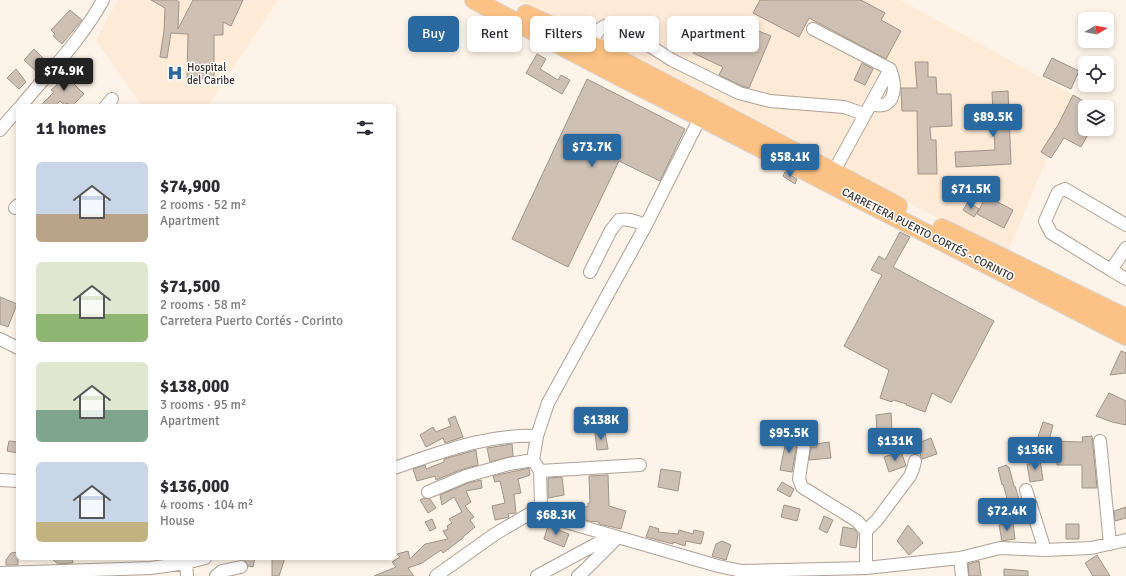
<!DOCTYPE html>
<meta charset="utf-8">
<style>
:root{--surface:#fff;--page:#f7f7f7;--text:#2b2b33;--muted:#7c7c81;--accent:#29699f}
body{margin:0;font-family:Signika,sans-serif;background:var(--page);color:var(--text);height:100vh;display:flex;flex-direction:column;font-size:15px;white-space:nowrap}
*{box-sizing:border-box;margin:0}
p{font-size:13px;color:var(--muted)}
.icon{flex:none;width:22px;height:22px;fill:none;stroke:currentColor;stroke-width:2;stroke-linecap:round;stroke-linejoin:round}
.map{position:relative;flex:1;overflow:hidden}
.details{position:absolute;left:16px;top:104px;width:380px;height:456px;display:flex;flex-direction:column;background:var(--surface);border-radius:6px;box-shadow:0 2px 6px #0003}
.details>*{flex:none}
.banner{position:absolute;left:408px;top:16px;width:380px;height:36px;display:flex;gap:8px}
.needle{width:26px;rotate:81deg}
.buttons{position:absolute;left:1078px;top:12px;display:grid;gap:8px}
.buttons a{display:grid;place-items:center;width:36px;height:36px;border-radius:6px;background:var(--surface);box-shadow:0 2px 6px #0003;font-size:20px}
.price{position:absolute;translate:-50% -34px;padding:0 9px;border-radius:4px;background:var(--accent);color:#fff;font-size:13px;line-height:26px;filter:drop-shadow(0 1px 2px #0008)}
.price::after{content:'';position:absolute;left:50%;top:24px;width:12px;height:9px;margin-left:-6px;background:inherit;clip-path:polygon(0 0,100% 0,50% 100%)}
.price.active{background:#222;color:#fff}
ul{padding:0;list-style:none}
li{display:flex;align-items:center;gap:12px;height:100px;padding:0 20px}
li span{display:grid;place-items:center;flex:none;width:112px;height:80px;border-radius:6px;color:#555}
li>.icon{margin-inline-start:auto}
span .icon{width:48px;height:48px;fill:#fffc;stroke-width:1}
li b{font-size:17px}
h2{display:flex;justify-content:space-between;align-items:center;height:48px;padding:0 20px;font-size:17px}
.tag{padding:0 14px;border-radius:6px;background:var(--surface);box-shadow:0 2px 6px #0003;font-size:14px;line-height:36px}
.tag.active{background:var(--accent);color:#fff}
.map>svg:first-child{display:block}
</style>
<div class="map">
<svg width="1126" height="576" viewBox="0 0 1126 576">
<rect width="100%" height="100%" fill="#fdf3e8"/>
<path fill="#fdead7" d="M118,0H278L208,106H142L96,40Z
M518,0H900L1073,95L1007,254Z"/>
<path fill="#cec1b4" stroke="#a09488" d="M151,0H176L179,2L178,29L193,0H243L231,26L223,22V35H214V79L187,78L188,34L171,33L167,58L160,57L164,31L165,8Z
M760,0H861L885,13L881,20L901,31L886,59L809,18L799,37L753,13Z
M70,10L82,20L62,44L53,36L55,34L51,30Z
M741,24L771,36L749,88L742,86L719,75L723,67L693,53L704,28L733,41Z
M34,49L48,63L39,74L24,60Z
M537,54L546,59L540,69L558,80L561,75L570,80L562,94L526,73Z
M1052,58L1079,71L1071,89L1043,76Z
M915,62H928V77H936L937,94H951L952,126L930,127L931,140H936L937,174H918L917,111H902L901,88H917Z
M862,63L873,69L865,85L854,80Z
M16,69L26,82L19,89L7,78Z
M61,71L84,94L72,106L67,103L65,105L60,101L55,106H40L54,92L51,90L57,85L53,81Z
M587,79L685,129L660,181L619,161L568,267L512,239Z
M1008,91L1011,164L956,167L955,152L995,150L992,92Z
M1073,95L1087,103L1080,113L1085,116V129H1091L1081,147L1064,138L1051,158L1041,152L1058,125Z
M785,172L797,179L795,184L783,176Z
M986,196L1013,210L1004,228L977,214Z
M968,202L979,209L974,217L963,210Z
M900,232L910,237L893,267L994,321L951,403L932,393L925,412L906,405L907,404L893,400L892,402L880,398L889,370L844,346L882,275L871,270L879,256L885,260Z
M0,297L17,304L8,327L0,324Z
M1121,351L1126,353V373L1110,375Z
M1109,393L1126,401V425L1112,422L1096,416Z
M891,413L892,429L877,431L876,415Z
M455,416L463,437L445,443L443,438L426,447L420,435L433,427L436,432L451,426L448,419Z
M1043,422L1053,425L1049,441L1083,442L1082,437L1092,436L1097,488H1082V465H1057V458L1044,457L1043,459L1040,458L1042,441L1037,440Z
M605,432L608,449L597,450L595,433Z
M911,433L915,442L901,447L898,438Z
M787,436L800,439L797,444L792,472L780,470Z
M931,438L937,454L922,459L916,444Z
M9,441L18,442V453L7,451Z
M829,442L831,458L809,460L811,447H817L816,444Z
M512,444L513,456L490,462L487,448Z
M476,450L478,465L463,469L436,480L435,476L417,481L413,469L425,465L426,469L444,462V459Z
M901,451L906,466L889,472L884,457Z
M1040,459L1043,480L1030,482L1027,464H1030L1029,462Z
M1007,465V467H1009L1014,486H1015L1019,499L1008,502L1003,484L1002,485L998,468Z
M529,468L530,475L518,479L521,493L514,494L516,513L508,514L509,517L495,520L492,506L505,503L500,481L495,482L493,476Z
M661,469L681,472L678,491L658,487Z
M608,475L609,506L626,511L621,529L599,524V522L589,521L574,517L575,506L588,507V503H590L589,476Z
M562,477L564,495L548,498V478Z
M481,480L482,488L466,491L471,502L465,506L474,517L470,520L475,527L463,537V538L443,553L441,550L422,563L408,568L414,576H374L396,567L392,562L400,557L397,554L408,551L410,559L425,544L448,539L443,531L448,529L447,526L452,523L449,519L462,512L454,497L442,505L440,495L468,483Z
M782,482L794,489L790,497L777,490Z
M424,498L430,499L436,508L428,513L420,500Z
M784,505L800,509L797,521L781,517Z
M1126,507V518L1115,521L1114,511Z
M824,516L833,520L827,533L819,529Z
M432,519L436,528L430,531L425,522Z
M1013,523L1015,539L1002,541L999,525Z
M1066,524H1079V539H1066Z
M908,525L923,543L909,555L897,541Z
M548,526L569,534L564,547L544,539Z
M650,526L659,529L658,532L678,534L679,530L693,534L694,530L704,532L701,544L686,541L685,546L673,542V544L646,537Z
M843,527L854,529L858,534L856,548L840,545Z
M722,541L731,545L726,560L712,556L716,544Z
M18,552V565H6V560L11,553Z
M1097,555L1110,576H1093L1085,563Z
M51,558H72L73,563L58,564Z
M244,558H255L253,567L248,566L244,560Z
M272,558H285L279,576H272Z
M979,561L981,576H969L968,564Z
M1004,569L1028,571V576H1004Z"/>
<g fill="none" stroke-linecap="round" stroke-linejoin="round">
<g stroke="#aea195" stroke-width="14">
<path id="minor" d="M813,29L890,69L834,171
M590,44C597,33 600,24 615,24L672,60L739,93L770,101L844,107L864,114
M871,104C896,112 897,86 890,69
M21,106C49,72 82,39 103,0
M106,106L112,99
M703,112L646,225L548,403L537,436L533,460L540,471L541,507L545,514L552,518L718,566L742,571L866,568L960,558L1000,548L1045,550L1091,548L1126,540
M0,130L18,109
M15,208L18,205
M1126,225L1065,189L1058,192L1045,221L1051,233L1111,270L1126,248
M1111,270L1126,279
M590,272L611,230L619,220C629,218 636,222 646,225
M0,339L18,348
M1100,441L1110,544
M804,445L799,479L802,487L857,521L866,531V568
M394,468C442,452 486,434 537,436
M540,471L640,465
M0,480L18,481
M1026,490L1045,550
M428,492L466,476L509,464L533,460
M866,531L877,520L910,476L913,469L915,461
M960,558L962,576
M186,563L187,576
M0,573L151,568L186,563L205,558
M216,576L222,571L241,567
M436,576L495,534L541,507
M537,576L611,536
M578,576L584,571L618,537"/>
</g>
<g stroke="#d7d6d5" stroke-width="20">
<path id="highway" d="M474,0L626,80L700,117L1126,336
M526,14L590,44L898,206
M942,228L1126,318"/>
</g>
<use href="#minor" stroke="#fff" stroke-width="12"/>
<use href="#highway" stroke="#fcc285" stroke-width="18"/>
</g>
<defs>
<g id="hospital-bare" transform="scale(1.2)"><path d="M-5-5h3v3.5h4V-5h3V5h-3V1.5h-4V5h-3Z" fill="#29699f" stroke="#fff" stroke-width="2.5" paint-order="stroke"/></g>
</defs>
<g fill-rule="evenodd">
<use href="#hospital-bare" x="175" y="73"/>
</g>
<g text-anchor="middle" stroke-width="3" stroke-linejoin="round" paint-order="stroke">
<g font-size="11" fill="#36312c" stroke="#fff" text-anchor="start">
<text x="187" y="71">Hospital<tspan x="187" dy="13">del Caribe</tspan></text>
</g>
<g font-size="11" fill="#36312c" stroke="#fff">
<text transform="translate(928 234) rotate(27)" y="4">CARRETERA PUERTO CORTÉS - CORINTO</text>
</g>
</g>
</svg>
<div class="buttons">
<a><svg class="needle" viewBox="-14 -14 28 28"><path d="M0-13l5 13h-10z" fill="#e53935"/><path d="M0 13l5-13h-10z" fill="#7c7c81"/></svg></a>
<a><svg class="icon" aria-label="locate" viewBox="0 0 24 24"><circle cx="12" cy="12" r="6"/><path d="M12 2v4M12 18v4M2 12h4M18 12h4"/></svg></a>
<a><svg class="icon" aria-label="layers" viewBox="0 0 24 24"><path d="M12 4l9 5-9 5-9-5zM3 14l9 5 9-5"/></svg></a>
</div>
<b class="price active" style="left:64px;top:92px">$74.9K</b>
<b class="price" style="left:993px;top:138px">$89.5K</b>
<b class="price" style="left:592px;top:168px">$73.7K</b>
<b class="price" style="left:790px;top:178px">$58.1K</b>
<b class="price" style="left:971px;top:210px">$71.5K</b>
<b class="price" style="left:601px;top:441px">$138K</b>
<b class="price" style="left:789px;top:454px">$95.5K</b>
<b class="price" style="left:895px;top:462px">$131K</b>
<b class="price" style="left:1035px;top:471px">$136K</b>
<b class="price" style="left:1007px;top:532px">$72.4K</b>
<b class="price" style="left:556px;top:536px">$68.3K</b>
<div class="banner">
<a class="tag active">Buy</a>
<a class="tag">Rent</a>
<a class="tag">Filters</a>
<a class="tag">New</a>
<a class="tag">Apartment</a>
</div>
<section class="details">
<h2>11 homes<svg class="icon" aria-label="filters" viewBox="0 0 24 24"><path d="M4 7h16M4 17h16"/><circle cx="9" cy="7" r="2"/><circle cx="15" cy="17" r="2"/></svg></h2>
<ul>
<li><span style="background:linear-gradient(#c9d6e8 65%,#b9a48a 0)"><svg class="icon" aria-label="home" viewBox="0 0 24 24"><path d="M3 11l9-7 9 7M6 9v11h12V9"/></svg></span><div><b>$74,900</b><p>2 rooms · 52 m²</p><p>Apartment</p></div></li>
<li><span style="background:linear-gradient(#dfe7d0 65%,#8fb573 0)"><svg class="icon" aria-label="home" viewBox="0 0 24 24"><path d="M3 11l9-7 9 7M6 9v11h12V9"/></svg></span><div><b>$71,500</b><p>2 rooms · 58 m²</p><p>Carretera Puerto Cortés - Corinto</p></div></li>
<li><span style="background:linear-gradient(#dfe7d0 60%,#7fa58c 0)"><svg class="icon" aria-label="home" viewBox="0 0 24 24"><path d="M3 11l9-7 9 7M6 9v11h12V9"/></svg></span><div><b>$138,000</b><p>3 rooms · 95 m²</p><p>Apartment</p></div></li>
<li><span style="background:linear-gradient(#c9d6e8 75%,#c2b280 0)"><svg class="icon" aria-label="home" viewBox="0 0 24 24"><path d="M3 11l9-7 9 7M6 9v11h12V9"/></svg></span><div><b>$136,000</b><p>4 rooms · 104 m²</p><p>House</p></div></li>
</ul>
</section>
</div>
